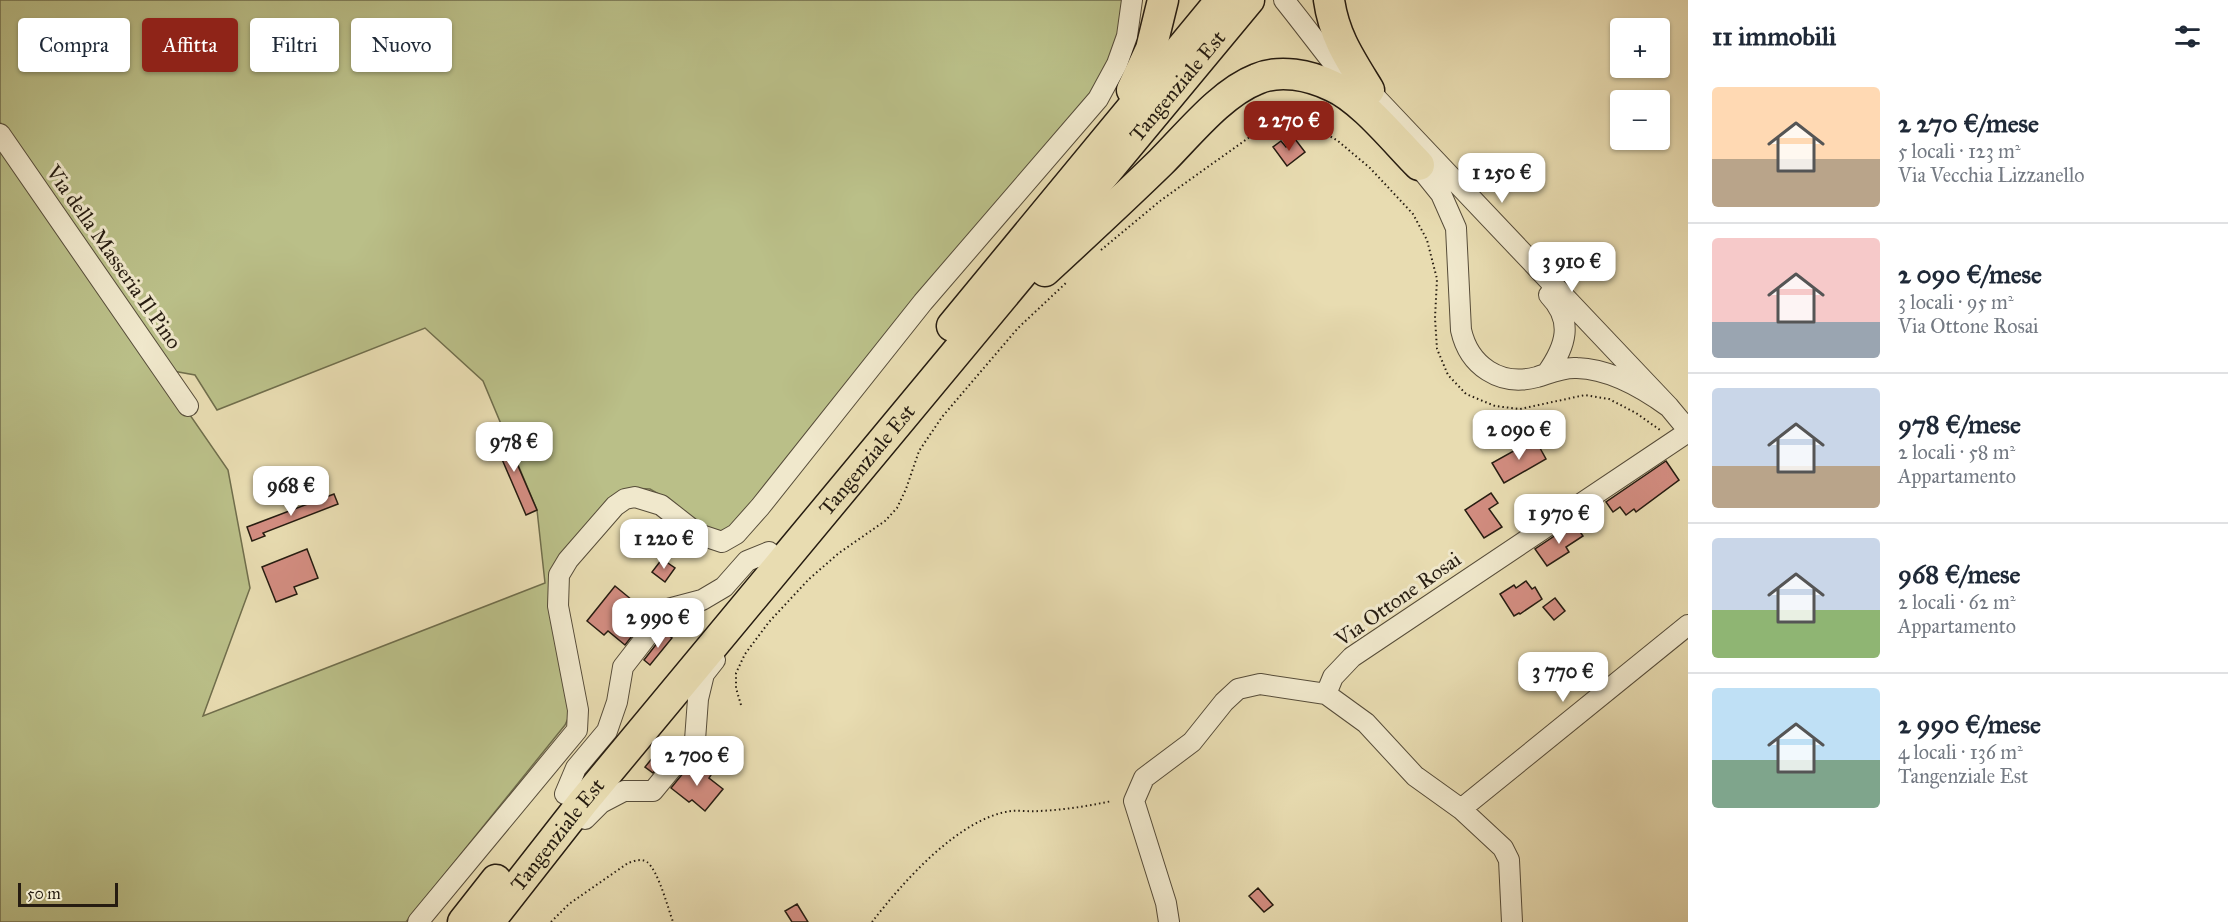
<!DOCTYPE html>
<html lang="it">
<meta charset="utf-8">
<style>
:root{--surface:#fff;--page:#f6f6f7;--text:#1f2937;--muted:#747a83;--line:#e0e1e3;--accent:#8f2418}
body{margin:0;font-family:"IM FELL Great Primer",serif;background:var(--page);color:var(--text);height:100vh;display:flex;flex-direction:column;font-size:22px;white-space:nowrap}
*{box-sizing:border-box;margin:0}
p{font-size:20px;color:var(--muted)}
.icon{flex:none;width:33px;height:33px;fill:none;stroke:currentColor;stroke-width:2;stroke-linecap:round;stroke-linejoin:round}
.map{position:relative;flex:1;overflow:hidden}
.sheet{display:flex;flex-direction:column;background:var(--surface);width:540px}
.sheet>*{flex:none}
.guide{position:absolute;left:18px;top:18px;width:570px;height:54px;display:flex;gap:12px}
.tools{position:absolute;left:1610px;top:18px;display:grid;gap:12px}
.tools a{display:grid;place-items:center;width:60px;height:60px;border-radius:6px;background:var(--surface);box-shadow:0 2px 4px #0004;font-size:30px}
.scale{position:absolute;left:18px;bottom:15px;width:100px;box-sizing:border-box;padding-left:6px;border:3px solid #261c11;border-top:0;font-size:16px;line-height:21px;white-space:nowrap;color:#261c11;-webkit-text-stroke:4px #f0e8cc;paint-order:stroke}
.price{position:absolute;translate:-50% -51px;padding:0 14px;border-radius:12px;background:#fff;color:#222;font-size:20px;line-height:39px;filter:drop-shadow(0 2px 3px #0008)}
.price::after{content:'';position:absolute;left:50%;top:36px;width:18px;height:14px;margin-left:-9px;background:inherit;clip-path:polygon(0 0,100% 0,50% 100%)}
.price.current{background:var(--accent);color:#fff}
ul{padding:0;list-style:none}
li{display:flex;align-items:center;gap:18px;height:150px;padding:0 24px}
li+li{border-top:2px solid var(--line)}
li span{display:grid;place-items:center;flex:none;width:168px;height:120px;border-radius:6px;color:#555}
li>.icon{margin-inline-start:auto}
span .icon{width:72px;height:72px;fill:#fffc;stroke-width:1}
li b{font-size:26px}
h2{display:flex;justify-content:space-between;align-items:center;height:72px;padding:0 24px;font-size:26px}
.tag{padding:0 21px;border-radius:6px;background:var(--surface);box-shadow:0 2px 4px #0004;font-size:21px;line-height:54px}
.tag.current{background:var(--accent);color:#fff}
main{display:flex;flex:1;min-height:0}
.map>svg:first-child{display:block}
</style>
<main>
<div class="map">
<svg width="1688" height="922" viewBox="0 0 1688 922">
<rect width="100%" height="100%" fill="#e8dcb1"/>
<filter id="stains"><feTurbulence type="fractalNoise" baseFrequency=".00333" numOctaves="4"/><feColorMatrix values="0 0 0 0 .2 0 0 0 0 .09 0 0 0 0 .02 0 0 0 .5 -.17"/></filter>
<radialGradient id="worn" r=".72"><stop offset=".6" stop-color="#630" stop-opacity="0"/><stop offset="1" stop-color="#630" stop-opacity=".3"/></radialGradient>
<path fill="#babf88" stroke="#706e4c" stroke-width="1.5" d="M0,0H1126L1117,43L1096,86L734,525L721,531L705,529L666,498L650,489L630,488L612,496L561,558L553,572L549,592L571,712L565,725L406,922H0V140L228,470L250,588L203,716L545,583L537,510L483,381L425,328L217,410L195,375L173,371L0,122Z"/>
<path fill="#d38d81" stroke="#261c11" stroke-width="1.5" d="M1295,139L1305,152L1287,166L1273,147L1281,141L1286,147Z
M503,431L537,510L526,515L492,436Z
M1535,439L1546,459L1504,483L1492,463Z
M1666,461L1679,480L1636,512L1634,509L1626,515L1620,507L1613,512L1606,502Z
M1491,493L1498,503L1489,509L1502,527L1484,538L1465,510Z
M334,494L338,504L263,533L265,536L252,541L247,527Z
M1574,523L1583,536L1566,547L1569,552L1547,566L1535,549Z
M307,549L318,578L294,587L297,594L276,602L262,567Z
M662,559L675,568L665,582L652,572Z
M1526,581L1532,589L1535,587L1542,599L1520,614L1519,613L1514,616L1500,594L1514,585L1516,588Z
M615,586L632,600L629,604L646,618L625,645L608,631L604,635L587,621Z
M1555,598L1565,611L1554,620L1543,607Z
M665,633L672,638L650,665L644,660Z
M667,740L675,746L653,773L645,767Z
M693,761L711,775L709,778L723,789L705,811L692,800L689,802L671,788Z
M1258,888L1273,905L1264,912L1249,896Z
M797,904L808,922H792L785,911Z"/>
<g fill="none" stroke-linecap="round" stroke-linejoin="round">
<g stroke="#564c39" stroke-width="22">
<path id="minor" d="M1284,0C1309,31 1332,63 1358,94
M1362,83L1669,407L1688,430
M0,134L188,406
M1412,158L1441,194L1456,228L1461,330C1469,366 1500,387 1537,377C1550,373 1563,367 1577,368C1611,369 1643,388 1669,407
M1547,373C1566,346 1574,321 1549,295
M1326,694L1333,677L1352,657L1688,432
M565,794L576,768L607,731L617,702L623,667L668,609L702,600L724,587L747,561L769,552
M1461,809L1688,625
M585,819L601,803L624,791H653L695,740L698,699L704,674L715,660
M418,922L577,730L578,710L558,606L559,575L568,560L615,506L625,499L635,497L661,505L698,534L722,542L736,534L760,507L923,302L1098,99L1117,64L1127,36L1132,0
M1169,922L1166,903L1134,801L1144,778L1192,742L1224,702L1238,689L1260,684L1326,694L1366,723L1415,776L1461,809L1503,848L1509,860L1512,922"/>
</g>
<g stroke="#261c11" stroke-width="33">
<g id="highway">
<path d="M1329,0C1334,36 1350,59 1369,90"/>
<path d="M1132,90L1151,49L1163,0"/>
<path d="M1045,271C1084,235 1123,199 1161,162C1188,135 1221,93 1257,79C1280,69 1309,75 1332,86C1362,99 1395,141 1419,165"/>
<path d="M952,326L1221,0"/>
<path d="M463,922L496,880"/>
<path id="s1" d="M489,922L583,802L1249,0"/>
</g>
</g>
<path stroke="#261c11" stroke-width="2" stroke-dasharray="1.5 3" stroke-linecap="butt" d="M1101,250L1160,201L1261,129L1291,122L1313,126L1338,141L1370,168L1413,214L1427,240L1437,279L1435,318L1437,349L1448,375L1466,394L1495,406L1520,409L1585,395L1609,399L1636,413L1660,430
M741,705L736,688V673L745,654L769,622L809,579L839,553L885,521L897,508L906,489L919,451L942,417L1018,328L1067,282
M551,922L569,904L628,863C634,861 641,858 647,862C658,870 668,908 673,922
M872,922C903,882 959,818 1011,811C1020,810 1030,812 1039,811C1064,810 1088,806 1112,801"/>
<use href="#minor" stroke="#f0e8cc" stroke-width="20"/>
<use href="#highway" stroke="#e8dcb1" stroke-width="30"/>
</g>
<g text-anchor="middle" stroke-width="6" stroke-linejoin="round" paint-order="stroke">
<g font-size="21" fill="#261c11" stroke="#f0e8cc">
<text dy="7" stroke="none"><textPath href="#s1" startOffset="1083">Tangenziale Est</textPath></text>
<text transform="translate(114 257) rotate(55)" y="7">Via della Masseria Il Pino</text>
<text dy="7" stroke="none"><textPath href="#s1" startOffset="597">Tangenziale Est</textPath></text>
<text transform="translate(1398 599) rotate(-35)" y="7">Via Ottone Rosai</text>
<text dy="7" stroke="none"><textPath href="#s1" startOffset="111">Tangenziale Est</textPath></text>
</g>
</g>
<rect width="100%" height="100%" filter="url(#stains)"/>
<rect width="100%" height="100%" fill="url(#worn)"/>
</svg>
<div class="tools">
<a>+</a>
<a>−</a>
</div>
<div class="scale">50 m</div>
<b class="price current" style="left:1289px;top:152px">2 270 €</b>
<b class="price" style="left:1502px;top:204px">1 250 €</b>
<b class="price" style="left:1572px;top:293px">3 910 €</b>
<b class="price" style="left:1519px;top:461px">2 090 €</b>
<b class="price" style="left:514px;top:473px">978 €</b>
<b class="price" style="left:291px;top:517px">968 €</b>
<b class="price" style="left:1559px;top:545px">1 970 €</b>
<b class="price" style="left:664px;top:570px">1 220 €</b>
<b class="price" style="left:658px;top:649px">2 990 €</b>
<b class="price" style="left:1563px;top:703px">3 770 €</b>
<b class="price" style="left:697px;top:787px">2 700 €</b>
<div class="guide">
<a class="tag">Compra</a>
<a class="tag current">Affitta</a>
<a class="tag">Filtri</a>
<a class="tag">Nuovo</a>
</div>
</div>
<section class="sheet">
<h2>11 immobili<svg class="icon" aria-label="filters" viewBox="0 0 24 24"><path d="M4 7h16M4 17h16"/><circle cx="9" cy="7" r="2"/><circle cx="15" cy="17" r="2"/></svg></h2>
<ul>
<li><span style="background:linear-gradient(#ffd9b3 60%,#b9a48a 0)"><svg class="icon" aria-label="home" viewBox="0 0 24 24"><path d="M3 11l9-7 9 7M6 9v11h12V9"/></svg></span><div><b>2 270 €/mese</b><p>5 locali · 123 m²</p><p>Via Vecchia Lizzanello</p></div></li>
<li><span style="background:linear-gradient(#f6c9c9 70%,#9aa5b1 0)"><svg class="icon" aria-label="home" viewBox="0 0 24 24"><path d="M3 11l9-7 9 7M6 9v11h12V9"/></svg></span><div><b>2 090 €/mese</b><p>3 locali · 95 m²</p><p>Via Ottone Rosai</p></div></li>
<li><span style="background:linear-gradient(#c9d6e8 65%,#b9a48a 0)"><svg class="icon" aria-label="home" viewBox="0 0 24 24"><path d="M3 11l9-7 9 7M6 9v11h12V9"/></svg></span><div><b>978 €/mese</b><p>2 locali · 58 m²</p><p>Appartamento</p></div></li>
<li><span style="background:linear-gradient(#c9d6e8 60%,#8fb573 0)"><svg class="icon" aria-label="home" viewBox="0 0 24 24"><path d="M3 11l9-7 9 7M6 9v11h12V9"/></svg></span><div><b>968 €/mese</b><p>2 locali · 62 m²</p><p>Appartamento</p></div></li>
<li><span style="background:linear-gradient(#bfe0f5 60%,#7fa58c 0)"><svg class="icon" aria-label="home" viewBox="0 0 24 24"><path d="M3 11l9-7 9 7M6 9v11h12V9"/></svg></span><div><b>2 990 €/mese</b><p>4 locali · 136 m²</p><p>Tangenziale Est</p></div></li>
</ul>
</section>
</main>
